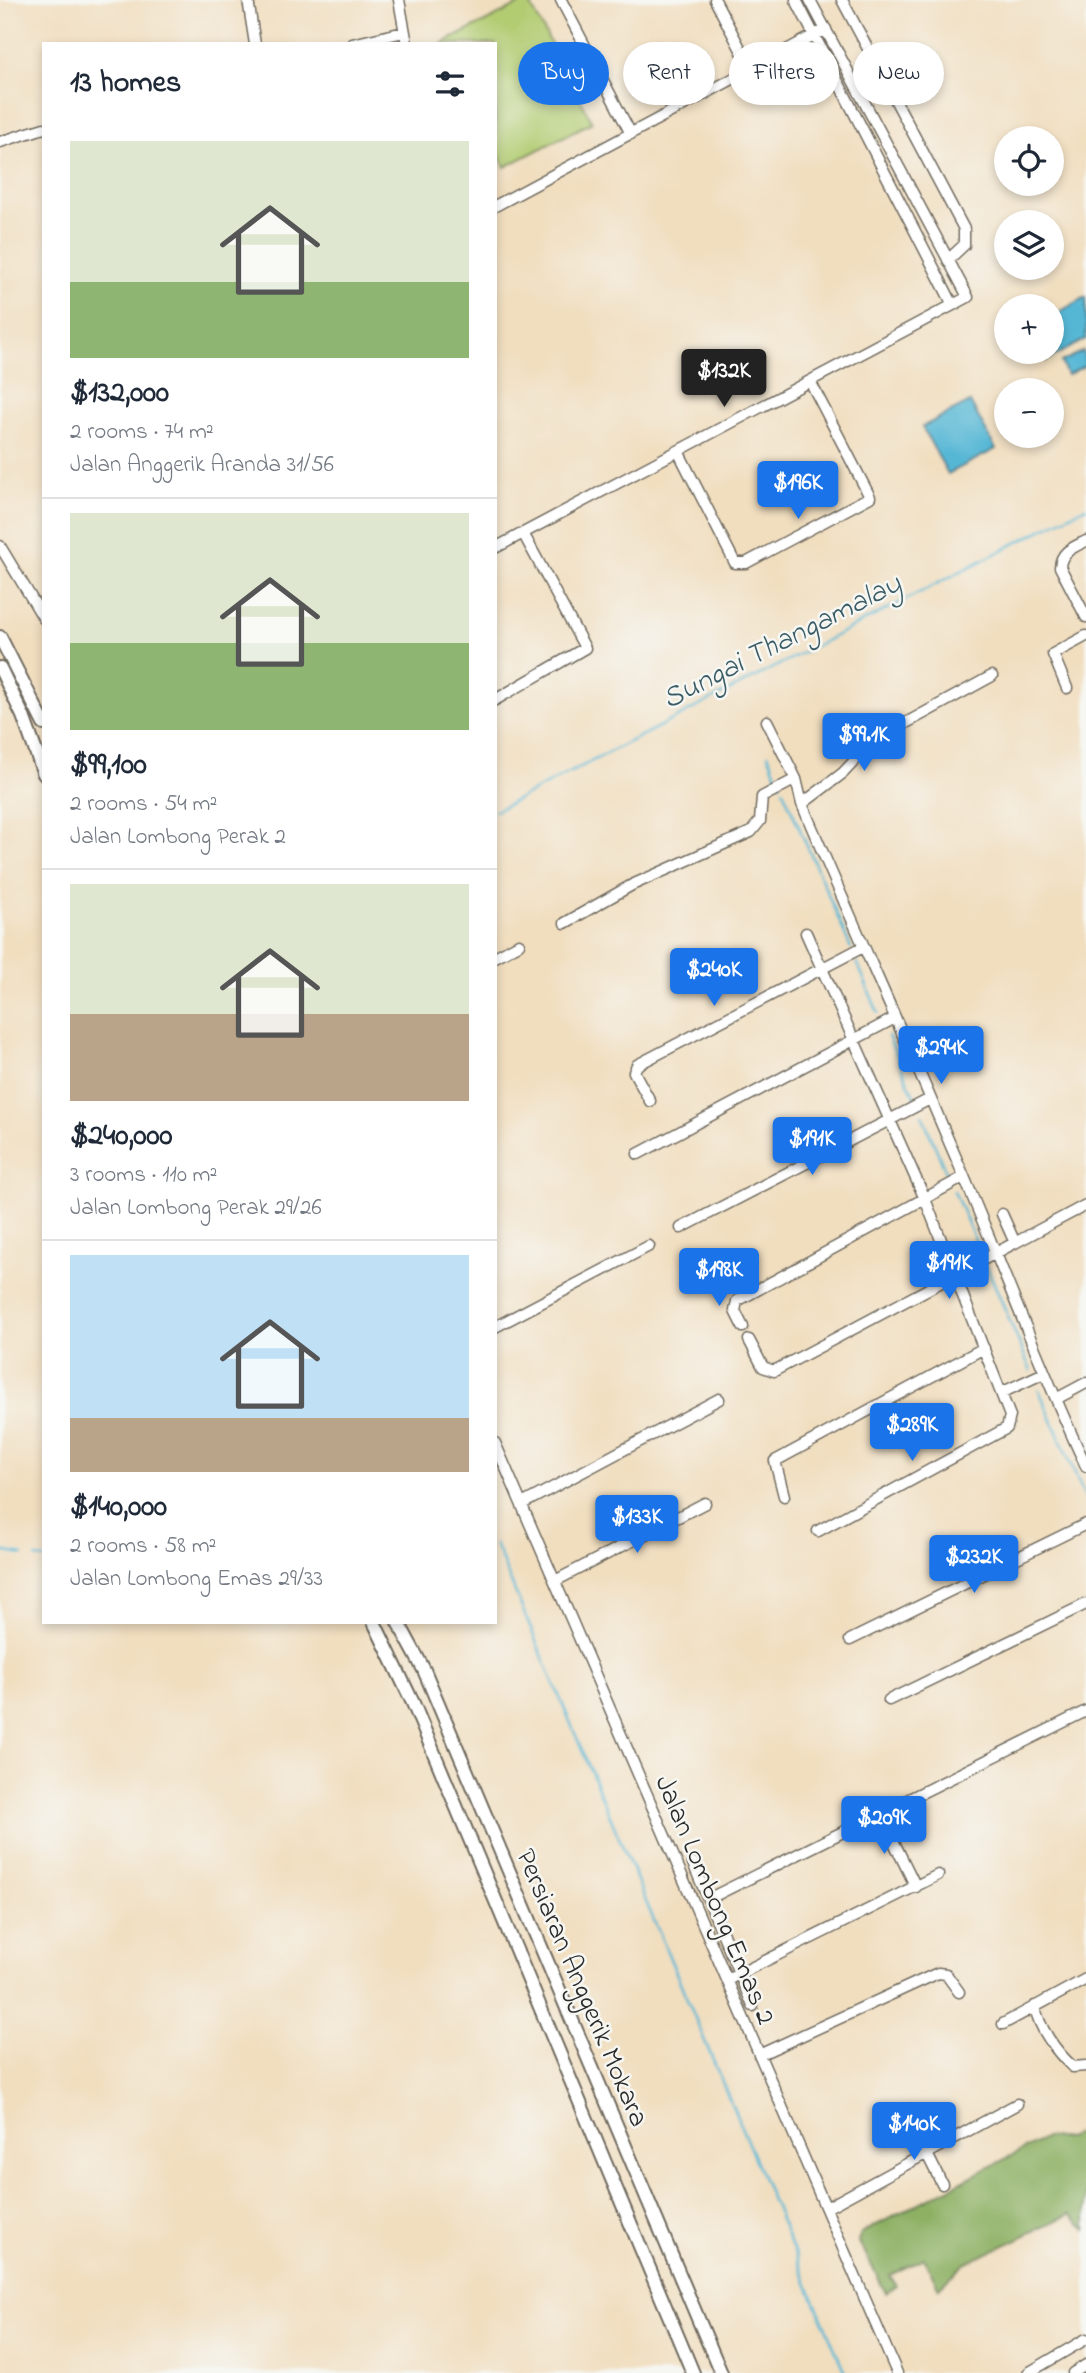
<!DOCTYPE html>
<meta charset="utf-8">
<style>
:root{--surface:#fff;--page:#f2f2f3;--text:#1f2937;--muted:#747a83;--line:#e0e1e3;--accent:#1a73e8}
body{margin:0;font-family:"Indie Flower",sans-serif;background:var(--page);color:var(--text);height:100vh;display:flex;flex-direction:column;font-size:26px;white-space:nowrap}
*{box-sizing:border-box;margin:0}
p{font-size:23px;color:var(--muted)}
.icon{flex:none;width:38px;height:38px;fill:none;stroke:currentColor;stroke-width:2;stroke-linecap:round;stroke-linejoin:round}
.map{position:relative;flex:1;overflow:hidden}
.details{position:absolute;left:42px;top:42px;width:455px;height:1582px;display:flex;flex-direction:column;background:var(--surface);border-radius:0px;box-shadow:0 4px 10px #0003}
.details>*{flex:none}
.hud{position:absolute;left:518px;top:42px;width:462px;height:63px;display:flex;gap:14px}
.tools{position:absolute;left:994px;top:126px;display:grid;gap:14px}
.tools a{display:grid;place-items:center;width:70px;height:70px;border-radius:50%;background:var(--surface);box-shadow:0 4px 10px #0003;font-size:35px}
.price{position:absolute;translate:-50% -60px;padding:0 16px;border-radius:7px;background:var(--accent);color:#fff;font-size:23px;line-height:46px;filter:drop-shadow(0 2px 4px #0008)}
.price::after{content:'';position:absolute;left:50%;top:42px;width:21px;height:16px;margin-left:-10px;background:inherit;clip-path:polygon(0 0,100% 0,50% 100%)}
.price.on{background:#222;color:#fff}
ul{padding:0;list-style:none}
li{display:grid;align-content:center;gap:14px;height:371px;padding:0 28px}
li+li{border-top:2px solid var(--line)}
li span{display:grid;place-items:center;height:217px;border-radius:0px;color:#555}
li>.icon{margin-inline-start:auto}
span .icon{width:126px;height:126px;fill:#fffc;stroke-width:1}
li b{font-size:30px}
h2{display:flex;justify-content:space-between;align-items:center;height:84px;padding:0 28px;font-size:30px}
.tag{padding:0 24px;border-radius:32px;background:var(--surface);box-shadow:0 4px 10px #0003;font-size:24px;line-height:63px}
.tag.on{background:var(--accent);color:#fff}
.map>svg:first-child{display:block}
</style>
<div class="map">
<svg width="1086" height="2373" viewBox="0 0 1086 2373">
<rect width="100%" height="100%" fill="#f6f6f2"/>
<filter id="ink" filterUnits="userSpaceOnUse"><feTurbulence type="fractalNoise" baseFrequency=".0143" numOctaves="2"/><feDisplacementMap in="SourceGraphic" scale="14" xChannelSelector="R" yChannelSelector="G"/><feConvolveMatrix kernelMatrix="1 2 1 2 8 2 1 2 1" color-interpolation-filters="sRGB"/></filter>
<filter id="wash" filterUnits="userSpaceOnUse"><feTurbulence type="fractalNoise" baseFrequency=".00686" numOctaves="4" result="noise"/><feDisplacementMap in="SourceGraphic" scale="28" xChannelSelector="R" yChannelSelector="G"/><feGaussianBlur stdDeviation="1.57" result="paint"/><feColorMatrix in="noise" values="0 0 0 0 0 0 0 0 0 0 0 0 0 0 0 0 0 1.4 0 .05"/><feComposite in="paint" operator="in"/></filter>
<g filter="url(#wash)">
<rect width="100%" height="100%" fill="#f1debf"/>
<path fill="#b2cc72" stroke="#6e7c4e" stroke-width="2" d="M528,0L592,122L505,167L495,148V44H441Z"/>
<path fill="#8db064" stroke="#5c6e48" stroke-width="2" d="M1086,2129V2229L1070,2214L964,2264L939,2288L924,2258L890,2275L896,2286L886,2293L859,2242L861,2233L1046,2138H1069Z"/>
<path fill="#56b7d5" stroke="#407180" stroke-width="2" d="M1086,297V339L1046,361L1040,352H1052V316Z
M1083,351L1086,365L1067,375L1061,362Z
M970,402L996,449L948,474L922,427Z"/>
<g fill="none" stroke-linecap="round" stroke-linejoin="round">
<path stroke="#56b7d5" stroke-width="2.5" d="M768,754L780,784
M783,790L851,948
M495,811L1086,507
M857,962L878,1013
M888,1036L916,1101
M922,1115L948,1177
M954,1191L981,1254
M987,1267L1031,1371
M1039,1390L1086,1499
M495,1544L845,2373
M0,1551L23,1555
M36,1558L44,1559"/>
</g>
</g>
<g filter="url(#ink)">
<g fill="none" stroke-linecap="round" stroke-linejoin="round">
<g stroke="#706a5f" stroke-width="13">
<path id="minor" d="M248,0L255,44
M399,0L407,44
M561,0L631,134
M715,0L751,69
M796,0L953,305
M842,0L964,229V245L948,260
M352,44L404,32
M0,142L44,128
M495,206L826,29
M678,451L735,563H746L870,497L810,381
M1086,541C1074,547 1061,551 1060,567L1086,617
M0,546L44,619
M495,548L968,297L810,0
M1067,688L1053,654L1086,636
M495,700L585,648L523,533
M767,721L796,779L802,804C850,918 902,1030 950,1144C997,1251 1036,1360 1086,1466
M873,741L992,676
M802,804L843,773L873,741L862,728
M565,923L632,885L751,832L760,821L762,797L796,779
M806,933L925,1199L1010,1416L1007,1428L818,1531
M495,957L519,944
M650,1101L634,1072L637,1065L863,947
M638,1154L895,1018
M1002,1214L1015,1243
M681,1228L930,1099
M495,1327L649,1246
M743,1327L735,1311L737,1301L964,1177
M749,1340L763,1367L774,1371L1086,1205
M1001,1393L1044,1373
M1056,1399L1086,1383
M495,1443L897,2373
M784,1496L775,1461L984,1348
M522,1504L719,1399
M555,1581L705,1503
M850,1640L1086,1524
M889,1700L1086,1604
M879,1812L916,1887
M693,1863L753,2006
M708,1899L1086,1711
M727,1980L938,1875
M1035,2006C1038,2027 1057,2053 1073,2067L1086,2066
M1003,2024L1086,1979
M759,2055L938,1973L946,1974L959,1992
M913,2126L942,2184
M826,2208L1017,2104
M1028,2373L1086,2339
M1073,2373L1086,2365"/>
</g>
<g stroke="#706a5f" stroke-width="16">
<path id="major" d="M0,637L44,724
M0,668L23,716L44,774
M374,1622L413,1703L693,2373
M398,1622L424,1670L721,2373"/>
</g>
<use href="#minor" stroke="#fff" stroke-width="10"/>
<use href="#major" stroke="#fff" stroke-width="12"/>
</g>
</g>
<g text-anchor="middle" stroke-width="5" stroke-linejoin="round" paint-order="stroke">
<g font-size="28" fill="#2b2b2b" stroke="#f6f6f2">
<text transform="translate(717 1899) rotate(67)" y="10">Jalan Lombong Emas 2</text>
<text transform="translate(584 1987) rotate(67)" y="10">Persiaran Anggerik Mokara</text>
</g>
<g font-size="30" font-style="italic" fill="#3a5c66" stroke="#f6f6f2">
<text transform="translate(781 640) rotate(-27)" y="10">Sungai Thangamalay</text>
</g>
</g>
</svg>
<div class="tools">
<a><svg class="icon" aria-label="locate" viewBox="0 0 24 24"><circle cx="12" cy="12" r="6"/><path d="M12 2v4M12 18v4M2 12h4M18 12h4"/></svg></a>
<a><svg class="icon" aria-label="layers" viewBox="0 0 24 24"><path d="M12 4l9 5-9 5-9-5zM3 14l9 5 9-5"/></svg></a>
<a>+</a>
<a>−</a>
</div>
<b class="price on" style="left:724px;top:409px">$132K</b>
<b class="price" style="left:798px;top:521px">$196K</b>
<b class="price" style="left:864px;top:773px">$99.1K</b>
<b class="price" style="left:714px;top:1008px">$240K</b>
<b class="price" style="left:941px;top:1086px">$294K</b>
<b class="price" style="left:812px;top:1177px">$191K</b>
<b class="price" style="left:949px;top:1301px">$191K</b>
<b class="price" style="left:719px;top:1308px">$198K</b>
<b class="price" style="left:912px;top:1463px">$289K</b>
<b class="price" style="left:637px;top:1555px">$133K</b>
<b class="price" style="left:974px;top:1595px">$232K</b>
<b class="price" style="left:884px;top:1856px">$209K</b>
<b class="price" style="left:914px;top:2162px">$140K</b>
<div class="hud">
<a class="tag on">Buy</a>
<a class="tag">Rent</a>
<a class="tag">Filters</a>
<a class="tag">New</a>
</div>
<section class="details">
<h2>13 homes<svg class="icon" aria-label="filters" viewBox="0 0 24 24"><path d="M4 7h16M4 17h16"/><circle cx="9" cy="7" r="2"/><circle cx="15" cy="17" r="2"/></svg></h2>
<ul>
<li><span style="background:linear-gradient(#dfe7d0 65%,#8fb573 0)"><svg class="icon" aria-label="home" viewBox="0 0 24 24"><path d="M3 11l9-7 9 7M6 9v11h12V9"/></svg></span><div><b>$132,000</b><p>2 rooms · 74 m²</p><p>Jalan Anggerik Aranda 31/56</p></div></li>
<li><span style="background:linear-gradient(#dfe7d0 60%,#8fb573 0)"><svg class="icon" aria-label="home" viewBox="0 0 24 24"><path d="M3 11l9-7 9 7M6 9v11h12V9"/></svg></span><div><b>$99,100</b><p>2 rooms · 54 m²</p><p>Jalan Lombong Perak 2</p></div></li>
<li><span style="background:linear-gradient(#dfe7d0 60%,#b9a48a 0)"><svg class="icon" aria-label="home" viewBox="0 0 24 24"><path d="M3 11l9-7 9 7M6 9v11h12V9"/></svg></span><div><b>$240,000</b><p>3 rooms · 110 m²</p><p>Jalan Lombong Perak 29/26</p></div></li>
<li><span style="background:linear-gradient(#bfe0f5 75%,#b9a48a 0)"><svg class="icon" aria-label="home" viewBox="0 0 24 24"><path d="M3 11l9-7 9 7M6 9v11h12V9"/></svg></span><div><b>$140,000</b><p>2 rooms · 58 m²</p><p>Jalan Lombong Emas 29/33</p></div></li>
</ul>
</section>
</div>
